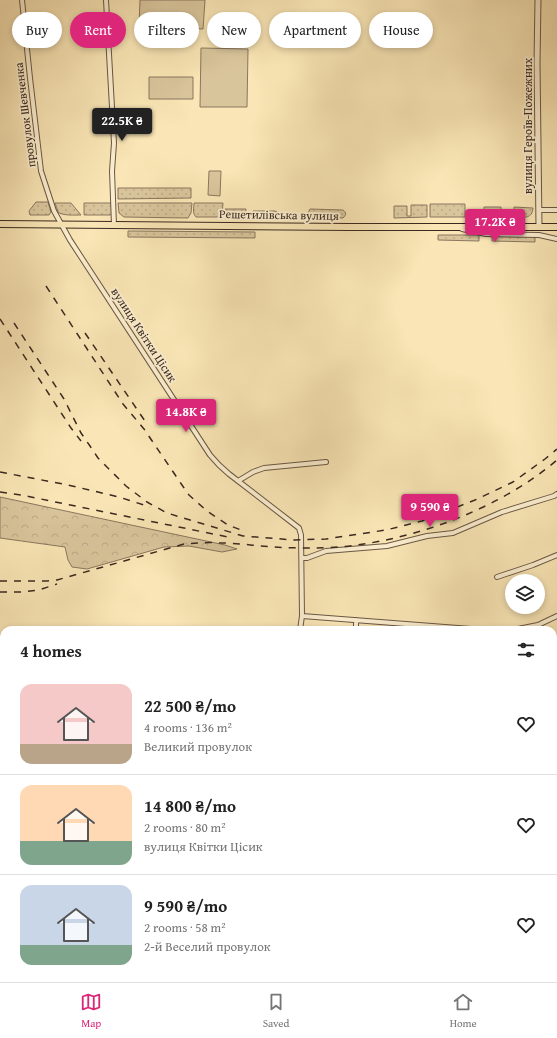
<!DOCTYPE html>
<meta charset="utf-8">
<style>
:root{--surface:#fff;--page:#f2f2f2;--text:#222;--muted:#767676;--line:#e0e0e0;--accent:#db2777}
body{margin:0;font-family:"Gentium Book Plus",serif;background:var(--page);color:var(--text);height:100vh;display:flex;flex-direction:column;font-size:15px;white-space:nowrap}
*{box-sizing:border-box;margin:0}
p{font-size:13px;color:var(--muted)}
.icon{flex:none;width:22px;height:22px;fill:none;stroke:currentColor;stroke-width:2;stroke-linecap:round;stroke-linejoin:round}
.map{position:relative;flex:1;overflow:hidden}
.drawer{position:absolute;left:0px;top:626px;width:557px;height:356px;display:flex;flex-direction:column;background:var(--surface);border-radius:12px 12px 0 0;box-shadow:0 2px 6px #0003}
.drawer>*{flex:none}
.hud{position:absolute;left:12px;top:12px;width:533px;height:36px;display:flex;gap:8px}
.fabs{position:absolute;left:505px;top:574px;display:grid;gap:8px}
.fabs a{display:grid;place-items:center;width:40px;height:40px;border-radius:50%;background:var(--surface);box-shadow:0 2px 6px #0003;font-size:20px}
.price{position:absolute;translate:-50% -34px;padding:0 9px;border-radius:4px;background:var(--accent);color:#fff;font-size:13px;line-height:26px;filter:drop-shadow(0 1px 2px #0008)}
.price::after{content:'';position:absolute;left:50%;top:24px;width:12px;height:9px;margin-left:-6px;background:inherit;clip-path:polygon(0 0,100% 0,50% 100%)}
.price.current{background:#222;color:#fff}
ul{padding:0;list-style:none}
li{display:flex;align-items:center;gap:12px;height:100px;padding:0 20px}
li+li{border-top:1px solid var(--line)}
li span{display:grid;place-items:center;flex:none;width:112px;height:80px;border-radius:12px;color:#555}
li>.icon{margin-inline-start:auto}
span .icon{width:48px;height:48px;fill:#fffc;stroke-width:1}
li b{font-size:17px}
h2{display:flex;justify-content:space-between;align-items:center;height:48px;padding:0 20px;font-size:17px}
.tag{padding:0 14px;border-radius:18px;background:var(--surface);box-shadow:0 2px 6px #0003;font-size:14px;line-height:36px}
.tag.current{background:var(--accent);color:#fff}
.menu{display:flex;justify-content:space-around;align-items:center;height:56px;border-top:1px solid var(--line);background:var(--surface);font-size:11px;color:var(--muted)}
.menu a{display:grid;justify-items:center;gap:2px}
.menu .current{color:var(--accent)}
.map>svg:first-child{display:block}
</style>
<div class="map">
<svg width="557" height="982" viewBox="0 0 557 982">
<defs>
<pattern id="grass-dots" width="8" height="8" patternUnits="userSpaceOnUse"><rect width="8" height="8" fill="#d9c59c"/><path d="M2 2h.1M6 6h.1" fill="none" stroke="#bba986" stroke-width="1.8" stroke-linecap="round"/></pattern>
<pattern id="forest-crowns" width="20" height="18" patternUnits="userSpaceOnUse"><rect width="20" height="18" fill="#d9c59c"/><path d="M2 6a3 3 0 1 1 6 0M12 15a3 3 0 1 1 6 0" fill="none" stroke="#bba986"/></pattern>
</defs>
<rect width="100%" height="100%" fill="#f9e5b5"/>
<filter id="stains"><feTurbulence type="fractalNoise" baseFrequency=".005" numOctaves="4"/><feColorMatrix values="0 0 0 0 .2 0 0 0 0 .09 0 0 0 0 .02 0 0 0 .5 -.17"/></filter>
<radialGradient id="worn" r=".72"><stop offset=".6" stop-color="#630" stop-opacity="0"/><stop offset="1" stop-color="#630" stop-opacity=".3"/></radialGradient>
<path fill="url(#grass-dots)" stroke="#8a775e" d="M118,188H191V198L118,199Z
M36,202H48L51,212L49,215H30L29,211Z
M55,203H71L81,215C76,215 62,216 58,212C57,210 56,205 55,203Z
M84,203H113L112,214L110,215H84Z
M118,203H192L191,213L188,218L124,217L119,213Z
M194,203H223L222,215L220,217H196C192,213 194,207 194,203Z
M430,204H465V217H430Z
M411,205H427V217L394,218V206H407V216H411Z
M484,207H501V213L497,217H484Z
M514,207L533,208C532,219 525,217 516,217L514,215Z
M225,209H246L245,216L244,217H228L225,213Z
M310,209L343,210C347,213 346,215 343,218L313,217H311L308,213Z
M253,211H275L277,212L276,217L274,218H253L252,217L251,213Z
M128,231L255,232V238L128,237Z
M438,235H479V241L438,240Z
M492,236H535V242L492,241Z"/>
<path fill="url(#forest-crowns)" stroke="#8a775e" d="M0,497L225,545L237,549L222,552L189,546L164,547L87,569L72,567L68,560L65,547L0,538Z"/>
<path fill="#d9c59c" stroke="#8a775e" d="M140,0H205L203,29L139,26Z
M201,48L248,49L247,107H200Z
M149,77H193V99H149Z
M209,171H221L220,196L208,195Z"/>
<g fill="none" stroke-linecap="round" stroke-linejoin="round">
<g stroke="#6a5845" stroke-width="6">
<path id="minor" d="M22,0L30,78L41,171L54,211L70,240L210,455L219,465L229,474L299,528L301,535L302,616L300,630
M106,0L114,143L112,171L114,225
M539,210H557
M462,229L486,234L539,235L557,239
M238,481L253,472L264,468L326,462
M302,558H307L326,551L387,546L427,536L453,533L502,512L554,496L557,494
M497,577L533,565L557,555
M302,616L471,629H518L538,625L557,616
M356,630V620
M553,901L557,900
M0,928L4,925
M0,960L4,966
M12,978L14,982
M83,978L85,982
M155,978L157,982
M275,978L277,982
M441,978L442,982
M497,978L498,982
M212,982L217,978
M401,982L407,978
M553,982L557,979"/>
</g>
<g stroke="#6a5845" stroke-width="7">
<path id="tertiary" d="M538,0L537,63L539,227"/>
</g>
<g stroke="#3a2920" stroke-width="8">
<path id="secondary" d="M553,738L557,737
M0,759H4
M553,864L557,874"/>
</g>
<g stroke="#3a2920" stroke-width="8">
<path id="primary" d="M0,224L349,227H557"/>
</g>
<use href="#minor" stroke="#fbeecf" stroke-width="4"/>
<use href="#tertiary" stroke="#fbeecf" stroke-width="5"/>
<use href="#secondary" stroke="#fbeecf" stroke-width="5.5"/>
<use href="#primary" stroke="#f9e5b5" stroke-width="6"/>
<path stroke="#3a2920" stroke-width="1.5" stroke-dasharray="7 7" stroke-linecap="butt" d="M46,286L123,404L144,429L182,485L189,495L207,511L228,525L241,530
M0,319L71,428L81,441
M14,323L64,399L81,433L90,446L98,458L126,486L147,502L167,513L243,536L294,540L326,539L386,530L422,521L475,500L513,482L545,459L557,449
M85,333L147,424
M0,472L68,485L119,497L150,507
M0,492L21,495L233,538
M0,581H47L57,580L184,544C196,543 208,542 220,543C238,543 256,546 274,547C288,548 303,548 317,548C397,547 495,513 557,460
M0,592H21L39,590L57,584"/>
</g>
<g text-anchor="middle" stroke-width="3.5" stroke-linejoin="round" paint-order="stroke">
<g font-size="12" fill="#3a2920" stroke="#fbeecf">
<text transform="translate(25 115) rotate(-97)" y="4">провулок Шевченка</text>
<text transform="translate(528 126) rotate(-90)" y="4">вулиця Героїв-Пожежних</text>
<text transform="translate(279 215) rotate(1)" y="4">Решетилівська вулиця</text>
<text transform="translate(144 335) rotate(57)" y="4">вулиця Квітки Цісик</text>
</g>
</g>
<rect width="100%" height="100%" filter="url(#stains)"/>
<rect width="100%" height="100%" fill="url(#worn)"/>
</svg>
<div class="fabs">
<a><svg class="icon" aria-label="layers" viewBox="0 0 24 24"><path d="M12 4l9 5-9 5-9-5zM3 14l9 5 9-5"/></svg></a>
</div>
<b class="price current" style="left:122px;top:142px">22.5K ₴</b>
<b class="price" style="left:495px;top:243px">17.2K ₴</b>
<b class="price" style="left:186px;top:433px">14.8K ₴</b>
<b class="price" style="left:430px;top:528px">9 590 ₴</b>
<div class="hud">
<a class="tag">Buy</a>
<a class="tag current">Rent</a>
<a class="tag">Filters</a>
<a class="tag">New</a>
<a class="tag">Apartment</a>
<a class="tag">House</a>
</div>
<section class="drawer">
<h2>4 homes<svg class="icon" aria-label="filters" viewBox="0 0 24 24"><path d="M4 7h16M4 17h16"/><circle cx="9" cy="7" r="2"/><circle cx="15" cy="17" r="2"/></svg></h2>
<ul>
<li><span style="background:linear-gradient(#f6c9c9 75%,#b9a48a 0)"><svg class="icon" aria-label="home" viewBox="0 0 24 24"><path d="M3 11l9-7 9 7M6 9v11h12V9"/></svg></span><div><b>22 500 ₴/mo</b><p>4 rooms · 136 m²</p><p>Великий провулок</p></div><svg class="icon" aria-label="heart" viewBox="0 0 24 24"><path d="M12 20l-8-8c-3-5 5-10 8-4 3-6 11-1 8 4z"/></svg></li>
<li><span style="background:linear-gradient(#ffd9b3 70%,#7fa58c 0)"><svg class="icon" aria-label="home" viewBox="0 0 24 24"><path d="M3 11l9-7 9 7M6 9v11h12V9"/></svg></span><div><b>14 800 ₴/mo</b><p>2 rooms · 80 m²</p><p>вулиця Квітки Цісик</p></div><svg class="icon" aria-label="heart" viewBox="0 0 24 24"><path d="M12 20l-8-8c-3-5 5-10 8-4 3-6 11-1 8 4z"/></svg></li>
<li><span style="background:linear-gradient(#c9d6e8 75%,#7fa58c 0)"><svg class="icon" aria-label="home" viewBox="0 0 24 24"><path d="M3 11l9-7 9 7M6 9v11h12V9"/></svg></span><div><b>9 590 ₴/mo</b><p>2 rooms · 58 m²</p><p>2-й Веселий провулок</p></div><svg class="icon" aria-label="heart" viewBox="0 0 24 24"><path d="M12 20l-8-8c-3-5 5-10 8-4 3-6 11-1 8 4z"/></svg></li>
</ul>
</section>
</div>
<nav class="menu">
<a class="current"><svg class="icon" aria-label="map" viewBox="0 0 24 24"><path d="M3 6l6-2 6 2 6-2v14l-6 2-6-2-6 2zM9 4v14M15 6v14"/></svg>Map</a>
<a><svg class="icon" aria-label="saved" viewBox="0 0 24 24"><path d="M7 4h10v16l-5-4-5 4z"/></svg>Saved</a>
<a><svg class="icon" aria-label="home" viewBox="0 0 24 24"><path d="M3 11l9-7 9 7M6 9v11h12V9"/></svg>Home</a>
</nav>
